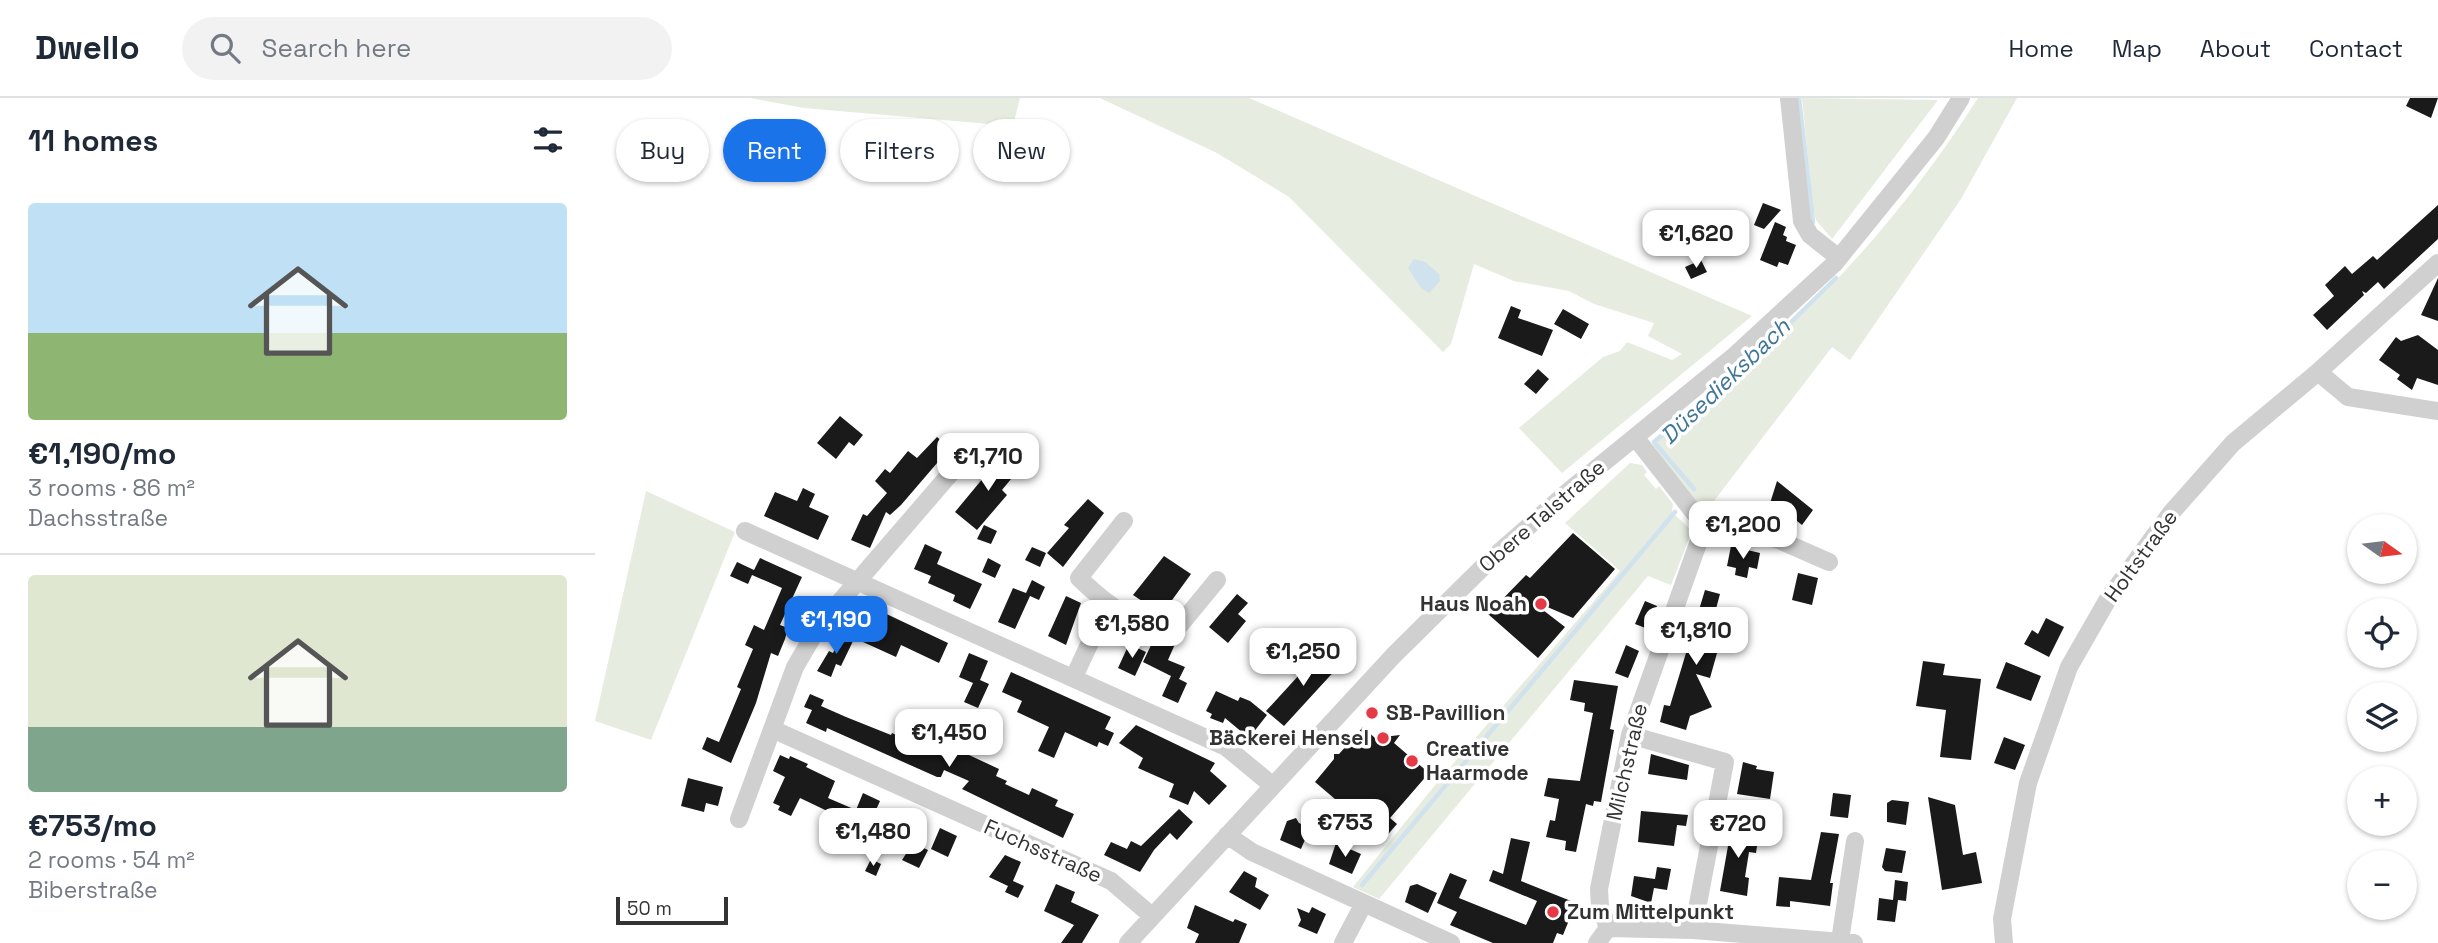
<!DOCTYPE html>
<meta charset="utf-8">
<style>
:root{--surface:#fff;--page:#f2f2f3;--text:#1f2937;--muted:#747a83;--line:#e0e1e3;--accent:#1a73e8}
body{margin:0;font-family:"Space Grotesk",sans-serif;background:var(--page);color:var(--text);height:100vh;display:flex;flex-direction:column;font-size:26px;white-space:nowrap}
*{box-sizing:border-box;margin:0}
p{font-size:23px;color:var(--muted)}
.icon{flex:none;width:38px;height:38px;fill:none;stroke:currentColor;stroke-width:2;stroke-linecap:round;stroke-linejoin:round}
.map{position:relative;flex:1;overflow:hidden}
.details{display:flex;flex-direction:column;background:var(--surface);width:595px}
.details>*{flex:none}
.hud{position:absolute;left:21px;top:21px;width:665px;height:63px;display:flex;gap:14px}
.needle{width:46px;rotate:104deg}
.tools{position:absolute;left:1752px;top:416px;display:grid;gap:14px}
.tools a{display:grid;place-items:center;width:70px;height:70px;border-radius:50%;background:var(--surface);box-shadow:0 2px 5px #0004;font-size:35px}
.scale{position:absolute;left:21px;bottom:18px;width:112px;box-sizing:border-box;padding-left:7px;border:4px solid #333;border-top:0;font-size:19px;line-height:24px;white-space:nowrap;color:#333;-webkit-text-stroke:5px #fff;paint-order:stroke}
.price{position:absolute;translate:-50% -60px;padding:0 16px;border-radius:14px;background:#fff;color:#222;font-size:23px;line-height:46px;filter:drop-shadow(0 2px 4px #0008)}
.price::after{content:'';position:absolute;left:50%;top:42px;width:21px;height:16px;margin-left:-10px;background:inherit;clip-path:polygon(0 0,100% 0,50% 100%)}
.price.selected{background:var(--accent);color:#fff}
ul{padding:0;list-style:none}
li{display:grid;align-content:center;gap:14px;height:371px;padding:0 28px}
li+li{border-top:2px solid var(--line)}
li span{display:grid;place-items:center;height:217px;border-radius:7px;color:#555}
li>.icon{margin-inline-start:auto}
span .icon{width:126px;height:126px;fill:#fffc;stroke-width:1}
li b{font-size:30px}
h2{display:flex;justify-content:space-between;align-items:center;height:84px;padding:0 28px;font-size:30px}
.tag{padding:0 24px;border-radius:32px;background:var(--surface);box-shadow:0 2px 5px #0004;font-size:24px;line-height:63px}
.tag.selected{background:var(--accent);color:#fff}
header{display:flex;align-items:center;gap:42px;box-sizing:border-box;height:98px;padding:0 35px;background:var(--surface);border-bottom:2px solid var(--line)}
header strong{font-size:33px}
nav{display:flex;gap:38px;margin-inline-start:auto;font-size:24px}
.search{width:490px;height:63px;background:var(--page);display:flex;align-items:center;gap:18px;box-sizing:border-box;padding:0 24px;border-radius:38px;color:var(--muted);font-size:26px}
main{display:flex;flex:1;min-height:0}
.map>svg:first-child{display:block}
</style>
<header>
<strong>Dwello</strong>
<div class="search"><svg class="icon" aria-label="search" viewBox="0 0 24 24"><circle cx="10" cy="10" r="6"/><path d="M15 15l6 6"/></svg>Search here</div>
<nav><a>Home</a><a>Map</a><a>About</a><a>Contact</a></nav>
</header>
<main>
<section class="details">
<h2>11 homes<svg class="icon" aria-label="filters" viewBox="0 0 24 24"><path d="M4 7h16M4 17h16"/><circle cx="9" cy="7" r="2"/><circle cx="15" cy="17" r="2"/></svg></h2>
<ul>
<li><span style="background:linear-gradient(#bfe0f5 60%,#8fb573 0)"><svg class="icon" aria-label="home" viewBox="0 0 24 24"><path d="M3 11l9-7 9 7M6 9v11h12V9"/></svg></span><div><b>€1,190/mo</b><p>3 rooms · 86 m²</p><p>Dachsstraße</p></div></li>
<li><span style="background:linear-gradient(#dfe7d0 70%,#7fa58c 0)"><svg class="icon" aria-label="home" viewBox="0 0 24 24"><path d="M3 11l9-7 9 7M6 9v11h12V9"/></svg></span><div><b>€753/mo</b><p>2 rooms · 54 m²</p><p>Biberstraße</p></div></li>
</ul>
</section>
<div class="map">
<svg width="1843" height="845" viewBox="0 0 1843 845">
<rect width="100%" height="100%" fill="#fff"/>
<path fill="#e6ecdf" d="M155,0H425L418,28L209,10Z
M505,0H654L1157,218L967,375L924,330L1008,259L1025,253L1032,244L1077,262L1087,256L1053,238L1059,225L999,206L974,193L919,183L879,166L856,246L848,254L694,99L622,55Z
M1207,0L1343,2L1237,141L1221,122L1218,110Z
M1383,0H1422L1366,101L1255,262L1237,249L1109,416L1058,347C1121,292 1187,239 1245,178C1297,123 1342,64 1383,0Z
M1035,365L1047,367L1052,374L1049,377L1061,391L1064,388L1078,406L1077,414L1097,433L1076,487L1053,478L784,801L758,789L845,681L1025,473L970,425Z
M51,393L140,434L56,642L0,623Z"/>
<path fill="#cfe2ee" d="M819,161L830,164L844,176L845,183L834,195L826,190L813,170Z"/>
<g fill="none" stroke-linecap="round" stroke-linejoin="round">
<path stroke="#cfe2ee" stroke-width="4.5" d="M1204,0L1218,124
M1099,391L1059,344L1185,235L1241,180
M767,787L1080,414"/>
</g>
<path fill="#1a1a1a" d="M1815,0H1843L1836,20L1811,8Z
M1168,105L1186,112L1169,131L1159,127Z
M1843,107V141L1789,191L1783,184L1771,195L1767,193L1769,197L1732,232L1718,217L1739,198L1730,187L1750,168L1757,176L1778,158L1782,162Z
M1180,124L1191,129L1188,137L1192,139L1191,143L1201,147L1193,167L1184,164L1182,169L1165,162Z
M1106,162L1112,174L1096,181L1090,169Z
M1843,180V223L1826,217Z
M916,208L926,212L923,220L958,232L947,258L903,240Z
M968,211L994,226L986,241L959,226Z
M1823,237L1843,252V287L1822,280L1817,292L1802,281L1805,277L1784,262L1801,239L1806,243Z
M943,271L954,281L941,296L929,286Z
M245,318L268,337L259,348L254,344L241,361L222,345Z
M342,339L355,350L306,407L295,417L291,414L275,450L256,442L268,416L272,418L292,395L280,383L290,371L295,375L313,353L322,360Z
M408,356L425,370L407,392L412,397L382,432L360,414Z
M1182,383L1218,412L1207,427L1187,411L1186,420L1171,418Z
M208,390L220,396L214,409L234,418L223,442L169,418L180,394L202,403Z
M493,401L509,415L468,469L452,455L474,430L469,427Z
M389,427L402,433L396,446L382,441Z
M978,435L1020,471L978,520L950,508L948,512L970,529L943,560L893,516L931,477L935,480Z
M330,446L347,454L342,466L387,486L375,511L358,503L360,497L333,485L336,478L319,471Z
M1136,448L1165,455L1162,471L1154,469L1152,480L1140,477L1141,470L1132,468Z
M437,449L451,455L445,469L430,462Z
M569,458L596,476L572,509L561,502L556,509L538,497Z
M165,460L207,479L185,527L193,530L190,541L183,558L176,555L161,605L136,665L107,651L112,639L124,644L146,591L142,589L158,551L150,547L159,527L169,532L187,490L157,477L153,486L135,478L142,464L159,472Z
M393,460L406,467L400,480L387,474Z
M1203,475L1223,480L1217,507L1197,502Z
M437,482L450,489L444,502L435,498L420,531L403,524L418,490L431,495Z
M1110,492L1125,496L1115,533L1135,538L1132,551L1124,548L1115,580L1101,576L1117,609L1095,618L1091,632L1065,624L1069,607L1075,608Z
M642,496L653,505L643,516L651,523L633,545L614,529Z
M471,498L486,505L471,547L453,538Z
M1050,503L1062,508L1053,531L1040,526Z
M283,512L353,545L344,565L306,547L301,559L268,544Z
M1451,520L1469,529L1454,559L1429,546L1437,532L1443,536Z
M246,536L259,541L246,568L241,566L236,579L222,573L234,553L238,555Z
M559,541L580,546L573,562L590,569L584,581L592,585L583,605L567,598L576,578L548,564Z
M534,546L551,554L540,578L523,570Z
M1031,547L1044,553L1033,580L1020,575Z
M726,553L744,568L689,628L671,613Z
M374,555L393,563L385,582L394,586L383,610L369,604L378,585L364,579Z
M1328,563L1350,566L1348,577L1386,581L1376,662L1345,659L1351,612L1321,608Z
M1411,564L1446,578L1436,603L1401,590Z
M416,574L516,619L510,631L519,635L513,648L504,644L502,649L470,634L459,660L443,653L454,629L422,614L427,603L407,594Z
M979,582L1023,588L1015,631L1019,632L1006,704L999,703L998,708L991,706L981,754L970,752L971,743L951,739L955,722L960,723L964,701L949,698L953,680L985,683L998,615L989,613L990,605L975,602Z
M621,593L643,603L645,599L655,603L672,617L654,640L630,620L628,625L615,620L617,616L611,613Z
M215,596L229,602L226,608L251,619L296,637L297,635L354,661L359,650L404,671L401,678L412,683L410,686L434,697L437,690L463,702L460,708L479,716L468,740L367,691L374,683L349,672L346,679H342L232,630L231,634L211,625L217,612L209,609Z
M541,627L620,665L615,673L632,688L614,707L599,693L593,707L574,699L579,686L543,670L548,660L524,645Z
M768,629L780,640L805,637L799,645L834,675L795,720L802,726L788,742L720,684L739,661V656H744Z
M1409,639L1430,647L1420,672L1399,665Z
M1056,656L1094,667L1092,682L1053,676Z
M185,657L194,661L195,658L213,666L211,669L240,683L233,700L261,712L268,695L285,703L272,732L205,700L196,718L183,712L185,708L178,705L190,679L178,673Z
M1148,664L1162,668L1161,671L1179,674L1175,701L1142,696Z
M93,680L128,689L123,708L111,705L109,714L86,708Z
M1238,695L1256,697L1253,720L1235,718Z
M1333,699L1360,707L1368,757L1381,754L1387,785L1347,792Z
M1297,702L1314,704L1311,727L1292,724V705Z
M584,711L598,724L582,742L575,735L559,752L545,774L509,757L516,744L532,751L536,743L546,748Z
M307,713L325,721L316,740L298,732Z
M1046,713L1093,717L1091,728L1082,727L1079,748L1043,744Z
M701,720L704,725L715,730L706,751L685,742L692,723Z
M1138,720L1151,722L1149,738L1163,741L1161,755L1154,754L1150,779L1154,780L1152,798L1125,793Z
M345,730L362,738L353,759L336,751Z
M1226,734L1244,736L1235,785H1238L1235,808L1195,803V809L1181,808L1184,779L1216,782Z
M916,740L935,744L926,783L981,805L968,837L962,835L958,845H898L855,827L862,814L842,805L855,775L872,782L864,800L931,827L942,803L894,783L898,772L908,776Z
M318,745L333,752L324,770L307,762Z
M741,745L766,756L757,776L734,766Z
M1291,750L1311,753L1307,775L1290,773L1287,769Z
M410,757L426,764L418,783L429,788L423,800L410,794L413,788L394,779Z
M276,761L286,766L281,778L270,773Z
M1062,769L1076,771L1072,792L1059,790L1056,805L1036,798L1039,778L1060,781Z
M649,773L662,780L660,789L674,797L665,812L634,794Z
M1300,782L1313,784L1311,803L1303,802L1300,824L1282,822L1284,800L1298,802Z
M461,786L480,794L476,804L504,817L487,845H466L479,827L449,813Z
M822,786L842,795L833,815L810,804L815,788Z
M600,807L638,824L640,821L652,826L644,845H600L604,836L592,830Z
M717,809L731,816L722,836L703,828L706,822L702,810L714,815Z"/>
<g fill="none" stroke-linecap="round" stroke-linejoin="round">
<path stroke="#d0d0d0" stroke-width="18" d="M1194,0L1207,123L1215,137L1244,160
M1723,274L1753,299L1843,313
M1104,421L1184,442L1234,464
M529,423L484,480C519,514 533,520 580,533L622,482
M150,433L631,649L677,687
M479,579L512,508
M177,631L516,783L557,818
M1035,637L1130,664L1098,832
M144,721L200,569L224,528L380,347
M632,737L657,754L856,845
M1013,830L1098,832L1259,845
M1245,843L1260,743
M533,845L798,558L893,464L975,392L1138,259L1239,166L1341,40L1366,0
M748,845L768,807
M1002,845L1013,830L1005,808L1004,791L1035,637L1106,437L1104,421L1040,339
M1409,845L1407,821L1433,685L1474,569L1513,501L1576,415L1638,345L1723,274L1843,165"/>
</g>
<g fill="#e63946" stroke="#fff" stroke-width="2.5">
<circle cx="946" cy="506" r="7"/>
<circle cx="777" cy="615" r="7"/>
<circle cx="788" cy="640" r="7"/>
<circle cx="817" cy="663" r="7"/>
<circle cx="958" cy="814" r="7"/>
</g>
<g text-anchor="middle" stroke-width="7" stroke-linejoin="round" paint-order="stroke">
<g font-size="21" fill="#333" stroke="#fff">
<text transform="translate(947 418) rotate(-41)" y="7">Obere Talstraße</text>
<text transform="translate(1546 458) rotate(-54)" y="7">Holtstraße</text>
<text transform="translate(1032 664) rotate(-77)" y="7">Milchstraße</text>
<text transform="translate(448 753) rotate(24)" y="7">Fuchsstraße</text>
</g>
<g font-size="21" font-weight="bold" fill="#333" stroke="#fff" text-anchor="start">
<text x="932" y="513" text-anchor="end">Haus Noah</text>
<text x="791" y="622">SB-Pavillion</text>
<text x="774" y="647" text-anchor="end">Bäckerei Hensel</text>
<text x="831" y="658">Creative<tspan x="831" dy="24">Haarmode</tspan></text>
<text x="972" y="821">Zum Mittelpunkt</text>
</g>
<g font-size="23" font-style="italic" fill="#3f7597" stroke="#fff">
<text transform="translate(1130 283) rotate(-44)" y="8">Düsedieksbach</text>
</g>
</g>
</svg>
<div class="tools">
<a><svg class="needle" viewBox="-14 -14 28 28"><path d="M0-13l5 13h-10z" fill="#e53935"/><path d="M0 13l5-13h-10z" fill="#747a83"/></svg></a>
<a><svg class="icon" aria-label="locate" viewBox="0 0 24 24"><circle cx="12" cy="12" r="6"/><path d="M12 2v4M12 18v4M2 12h4M18 12h4"/></svg></a>
<a><svg class="icon" aria-label="layers" viewBox="0 0 24 24"><path d="M12 4l9 5-9 5-9-5zM3 14l9 5 9-5"/></svg></a>
<a>+</a>
<a>−</a>
</div>
<div class="scale">50 m</div>
<b class="price" style="left:1101px;top:172px">€1,620</b>
<b class="price" style="left:393px;top:395px">€1,710</b>
<b class="price" style="left:1148px;top:463px">€1,200</b>
<b class="price selected" style="left:241px;top:558px">€1,190</b>
<b class="price" style="left:537px;top:562px">€1,580</b>
<b class="price" style="left:1101px;top:569px">€1,810</b>
<b class="price" style="left:708px;top:590px">€1,250</b>
<b class="price" style="left:354px;top:671px">€1,450</b>
<b class="price" style="left:750px;top:761px">€753</b>
<b class="price" style="left:1143px;top:762px">€720</b>
<b class="price" style="left:278px;top:770px">€1,480</b>
<div class="hud">
<a class="tag">Buy</a>
<a class="tag selected">Rent</a>
<a class="tag">Filters</a>
<a class="tag">New</a>
</div>
</div>
</main>
